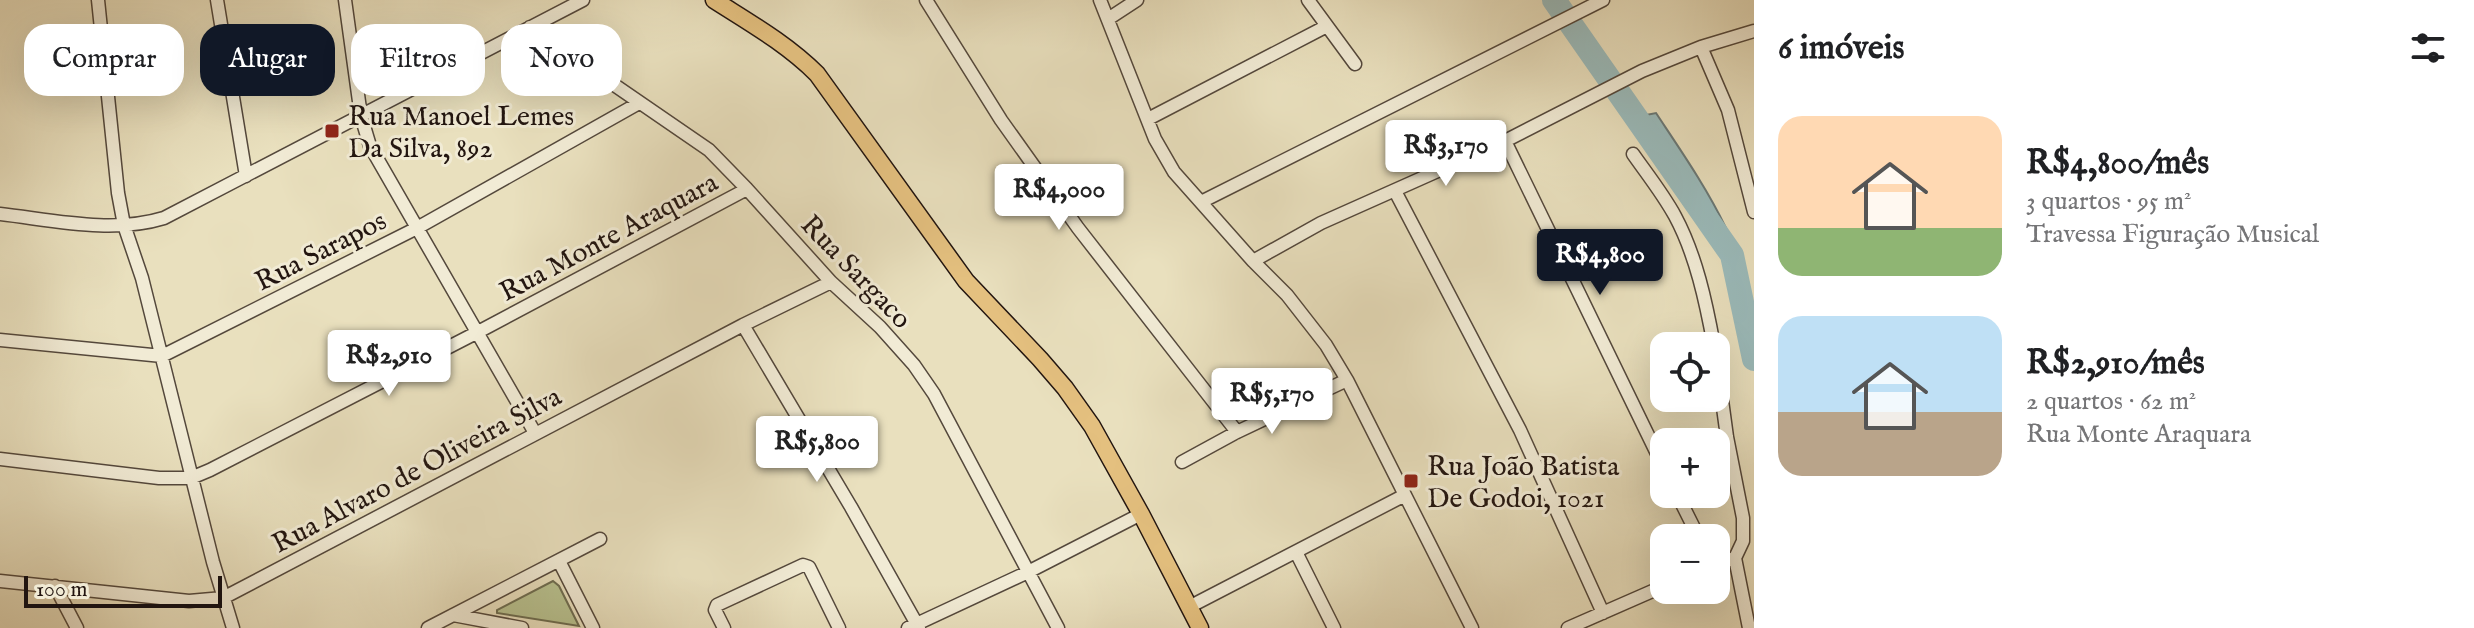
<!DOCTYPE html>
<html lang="pt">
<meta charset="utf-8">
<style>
:root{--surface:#fff;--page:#f2f2f2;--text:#202124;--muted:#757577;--accent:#111827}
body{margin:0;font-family:"IM FELL English",serif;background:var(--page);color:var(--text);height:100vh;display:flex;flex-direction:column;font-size:30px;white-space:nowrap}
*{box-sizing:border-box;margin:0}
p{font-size:26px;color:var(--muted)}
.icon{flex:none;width:44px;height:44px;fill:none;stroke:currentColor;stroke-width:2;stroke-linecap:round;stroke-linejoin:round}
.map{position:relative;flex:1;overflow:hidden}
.sheet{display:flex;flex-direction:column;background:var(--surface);width:720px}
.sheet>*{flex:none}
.top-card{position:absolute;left:24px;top:24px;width:760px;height:72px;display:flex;gap:16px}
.fabs{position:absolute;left:1650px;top:332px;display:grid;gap:16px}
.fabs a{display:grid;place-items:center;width:80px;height:80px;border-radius:16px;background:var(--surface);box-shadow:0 8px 32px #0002;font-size:40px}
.scale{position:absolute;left:24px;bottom:20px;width:198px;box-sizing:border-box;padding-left:8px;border:4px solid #221510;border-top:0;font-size:22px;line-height:28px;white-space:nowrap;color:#221510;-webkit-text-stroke:6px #f1ebd5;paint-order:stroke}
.price{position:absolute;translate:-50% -68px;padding:0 18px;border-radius:8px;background:#fff;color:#222;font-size:26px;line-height:52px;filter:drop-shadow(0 2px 4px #0008)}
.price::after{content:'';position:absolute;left:50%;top:48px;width:24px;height:18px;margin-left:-12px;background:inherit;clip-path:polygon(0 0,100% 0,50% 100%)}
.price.selected{background:var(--accent);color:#fff}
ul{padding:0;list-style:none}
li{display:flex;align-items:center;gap:24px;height:200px;padding:0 24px}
li span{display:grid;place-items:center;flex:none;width:224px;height:160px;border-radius:24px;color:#555}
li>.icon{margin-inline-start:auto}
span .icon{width:96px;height:96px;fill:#fffc;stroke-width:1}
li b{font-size:34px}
h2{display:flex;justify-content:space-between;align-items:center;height:96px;padding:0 24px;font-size:34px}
.chip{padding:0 28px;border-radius:24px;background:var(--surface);box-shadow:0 8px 32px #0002;font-size:28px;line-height:72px}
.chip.selected{background:var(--accent);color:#fff}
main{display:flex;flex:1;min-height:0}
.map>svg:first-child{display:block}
</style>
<main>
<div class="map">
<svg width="1754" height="628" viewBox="0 0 1754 628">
<rect width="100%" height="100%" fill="#e9e0be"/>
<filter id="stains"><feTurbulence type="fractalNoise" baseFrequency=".0025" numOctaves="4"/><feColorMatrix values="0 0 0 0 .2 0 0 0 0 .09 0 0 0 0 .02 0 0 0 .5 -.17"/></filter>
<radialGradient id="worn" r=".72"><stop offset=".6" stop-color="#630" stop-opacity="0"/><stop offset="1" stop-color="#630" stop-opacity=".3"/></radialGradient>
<path fill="#b8c290" stroke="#6d6c50" stroke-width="2" d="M553,581L559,586L579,626L497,613V610Z"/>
<path fill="#9bbbbb" stroke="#6b7977" stroke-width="2" d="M1656,113C1701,181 1754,254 1754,339L1740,271L1706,203L1675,158L1641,116Z"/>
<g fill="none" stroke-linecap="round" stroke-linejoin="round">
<path stroke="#9bbbbb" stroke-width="24" d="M1554,0L1732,255L1754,359"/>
<g stroke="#54483c" stroke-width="15">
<path id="minor" d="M98,0L118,193L124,225L142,278L213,562L233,628
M217,0L246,176
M345,0L361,116L370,146L535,433
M926,0L1001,120L1078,228L1237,432
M1100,0L1155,139L1174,172L1253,261L1287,295L1326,345L1347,380L1472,628
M1308,0L1355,64
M1108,19L1137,0
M530,27L709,150L747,189L831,282L880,327L914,365L934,394L1058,628
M1701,47L1728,110L1754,212
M1148,119L1327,26
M1505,141L1664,468
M1633,154C1647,174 1663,194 1675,216C1696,255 1706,302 1714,346
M1395,191L1520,430L1603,613
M1201,202L1603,0
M0,214C53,220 112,234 164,218L583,0
M1253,261L1321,223L1505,141L1642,71L1701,47L1754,31
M743,325L851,507L919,628
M0,340L162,356L417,228L639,103
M1716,356L1727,437L1743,518V541L1735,558L1749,628
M0,459L159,478H191L210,470L478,332L747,189
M1182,462L1237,432L1347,380
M1677,494L1699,538
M1296,552L1334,628
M559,561L593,628
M1716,563L1735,558
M0,581L189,601L223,598L743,325L831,282
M55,586L77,628
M1189,607L1405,495
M453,615L522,628
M428,628L600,539
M724,628L715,610L717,605L803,565L809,567L839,628
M908,628L1028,572L1141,514
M1568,628L1664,586"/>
</g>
<g stroke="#221510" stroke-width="19">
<path id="major" d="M714,0C750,23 787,44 817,74L966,281L1040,359L1065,388L1092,426L1141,514L1200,628"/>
</g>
<use href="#minor" stroke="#f1ebd5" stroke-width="12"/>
<use href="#major" stroke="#e4c07f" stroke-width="16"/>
</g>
<g fill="#8f2418" stroke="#f1ebd5" stroke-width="3">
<rect x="324" y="123" width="16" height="16" rx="4"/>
<rect x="1403" y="473" width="16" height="16" rx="4"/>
</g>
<g text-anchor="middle" stroke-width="6" stroke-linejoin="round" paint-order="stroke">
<g font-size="28" fill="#221510" stroke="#f1ebd5" text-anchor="start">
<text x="348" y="125">Rua Manoel Lemes<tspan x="348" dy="32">Da Silva, 892</tspan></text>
<text x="1427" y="475">Rua João Batista<tspan x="1427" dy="32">De Godoi, 1021</tspan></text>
</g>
<g font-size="28" fill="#221510" stroke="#f1ebd5">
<text transform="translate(608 236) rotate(-28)" y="10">Rua Monte Araquara</text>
<text transform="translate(320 250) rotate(-27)" y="10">Rua Sarapos</text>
<text transform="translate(857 271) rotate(46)" y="10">Rua Sargaco</text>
<text transform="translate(416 469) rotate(-28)" y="10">Rua Alvaro de Oliveira Silva</text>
</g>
</g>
<rect width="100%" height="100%" filter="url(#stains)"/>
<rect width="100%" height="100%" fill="url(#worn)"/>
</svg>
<div class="fabs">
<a><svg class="icon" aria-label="locate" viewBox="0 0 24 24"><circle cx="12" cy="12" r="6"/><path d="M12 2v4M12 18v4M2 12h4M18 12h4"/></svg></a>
<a>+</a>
<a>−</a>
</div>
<div class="scale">100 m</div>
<b class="price" style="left:1446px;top:188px">R$3,170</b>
<b class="price" style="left:1059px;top:232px">R$4,000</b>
<b class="price selected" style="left:1600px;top:297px">R$4,800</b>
<b class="price" style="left:389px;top:398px">R$2,910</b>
<b class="price" style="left:1272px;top:436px">R$5,170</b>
<b class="price" style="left:817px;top:484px">R$5,800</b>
<div class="top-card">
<a class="chip">Comprar</a>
<a class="chip selected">Alugar</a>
<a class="chip">Filtros</a>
<a class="chip">Novo</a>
</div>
</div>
<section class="sheet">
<h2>6 imóveis<svg class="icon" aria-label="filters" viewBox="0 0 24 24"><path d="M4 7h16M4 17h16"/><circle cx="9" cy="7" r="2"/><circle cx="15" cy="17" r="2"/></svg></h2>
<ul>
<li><span style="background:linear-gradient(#ffd9b3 70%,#8fb573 0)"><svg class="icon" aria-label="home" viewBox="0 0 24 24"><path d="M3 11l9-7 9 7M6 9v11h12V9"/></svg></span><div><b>R$4,800/mês</b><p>3 quartos · 95 m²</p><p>Travessa Figuração Musical</p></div></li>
<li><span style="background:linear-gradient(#bfe0f5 60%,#b9a48a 0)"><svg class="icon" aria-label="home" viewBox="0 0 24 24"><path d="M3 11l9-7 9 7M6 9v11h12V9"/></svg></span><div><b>R$2,910/mês</b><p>2 quartos · 62 m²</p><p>Rua Monte Araquara</p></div></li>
</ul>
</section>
</main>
